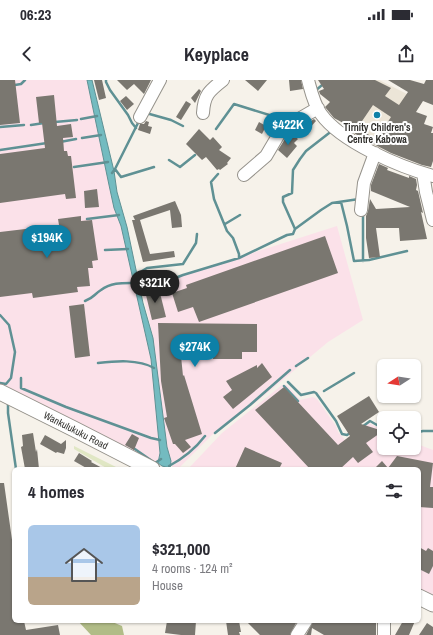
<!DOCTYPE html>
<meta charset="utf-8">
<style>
:root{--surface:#fff;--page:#f7f7f7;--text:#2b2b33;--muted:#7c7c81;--accent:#0d80a7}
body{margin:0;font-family:"Archivo Narrow",sans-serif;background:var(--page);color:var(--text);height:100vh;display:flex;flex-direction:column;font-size:15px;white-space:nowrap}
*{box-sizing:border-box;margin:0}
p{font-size:13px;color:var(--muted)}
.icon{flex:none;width:22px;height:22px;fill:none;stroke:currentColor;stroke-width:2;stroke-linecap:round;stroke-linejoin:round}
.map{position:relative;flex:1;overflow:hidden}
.drawer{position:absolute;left:12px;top:387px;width:409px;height:156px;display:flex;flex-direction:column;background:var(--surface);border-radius:6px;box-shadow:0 1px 3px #0004}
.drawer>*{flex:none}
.needle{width:26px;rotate:258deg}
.buttons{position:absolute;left:377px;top:279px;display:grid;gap:8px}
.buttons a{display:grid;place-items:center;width:44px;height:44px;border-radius:6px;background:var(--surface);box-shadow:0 1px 3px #0004;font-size:20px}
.price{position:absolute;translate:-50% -34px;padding:0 9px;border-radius:14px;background:var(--accent);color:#fff;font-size:13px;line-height:26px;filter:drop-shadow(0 1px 2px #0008)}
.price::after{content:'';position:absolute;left:50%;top:24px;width:12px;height:9px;margin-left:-6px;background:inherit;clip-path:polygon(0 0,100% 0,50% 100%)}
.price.on{background:#222;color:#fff}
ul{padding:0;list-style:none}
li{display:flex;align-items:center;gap:12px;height:100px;padding:0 16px}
li span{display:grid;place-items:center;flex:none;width:112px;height:80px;border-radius:6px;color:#555}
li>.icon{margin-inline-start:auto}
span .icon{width:48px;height:48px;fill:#fffc;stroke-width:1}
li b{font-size:17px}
h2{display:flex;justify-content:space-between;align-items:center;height:48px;padding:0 16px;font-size:17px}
.status{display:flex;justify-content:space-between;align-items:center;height:28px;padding:0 20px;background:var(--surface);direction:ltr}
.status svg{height:11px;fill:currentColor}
header{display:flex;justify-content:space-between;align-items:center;height:52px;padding:0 16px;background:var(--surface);font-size:18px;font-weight:800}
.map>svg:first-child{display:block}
</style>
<div class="status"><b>06:23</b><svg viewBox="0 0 49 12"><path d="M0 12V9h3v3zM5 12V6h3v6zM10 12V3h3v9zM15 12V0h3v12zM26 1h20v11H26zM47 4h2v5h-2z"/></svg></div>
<header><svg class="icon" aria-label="back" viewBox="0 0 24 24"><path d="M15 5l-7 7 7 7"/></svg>Keyplace<svg class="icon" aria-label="share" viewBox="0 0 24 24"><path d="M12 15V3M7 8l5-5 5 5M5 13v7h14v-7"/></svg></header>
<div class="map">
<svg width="433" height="555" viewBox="0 0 433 555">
<rect width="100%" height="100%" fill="#f6f2ea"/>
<path fill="#ece5d7" d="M372,0H379L415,18L380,72L341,48Z"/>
<path fill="#fbe1e9" d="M0,0H87L109,105L114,128L121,146L151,279L160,373L158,387L0,308Z
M337,146L363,240L328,262L260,319L212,355L178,389H173L167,367L153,258L142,208Z
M282,305H287L300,320L313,317L317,319L336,346L338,352L345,360L369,343L384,351V368H414V364H417L433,370V517L419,511V389H188L222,353Z"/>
<path fill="#e0e7c4" d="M74,366L120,389H108L74,369Z"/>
<path fill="#b1bc87" d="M78,541H110L122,546L124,555H91Z"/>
<path fill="#73bbc0" stroke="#5f9194" d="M87,0H92L114,91L117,112L127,147L143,223L153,258L167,367L171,381L170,388L162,386L158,383L160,373L151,279L121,146L114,128L109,105Z"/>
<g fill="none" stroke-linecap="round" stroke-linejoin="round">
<path stroke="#5f9194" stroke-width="2.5" d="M106,0V2L110,10L128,35L132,43L136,48
M15,5L21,4L25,0
M315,11L328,0
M146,33L171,40L183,46
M81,39L97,36
M55,42L77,40
M31,45L44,43
M0,47L24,45
M216,49L234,24L279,38L283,43H285
M82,58L101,55
M60,62L76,59
M0,70L47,63
M169,80L180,87L195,75
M74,87L108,82
M115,89L121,97L154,87
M112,93L115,89L139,41
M218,94L211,102L214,119L227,151L233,158L239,174V178
M341,122L347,146L354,181L369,180L407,171
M87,139L119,135
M225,144L240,135
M295,149L283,122V117L292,113L293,90L300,79L306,71L333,50
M105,170L128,169
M363,181V134
M147,208L142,191L147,188L183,184L196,163L197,154
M139,212L183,195L239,178L287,155L293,154L295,149L321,130L332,123L359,119
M85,221C95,217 93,215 101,210C111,202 124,203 136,203
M0,235L9,245L15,272L11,298L6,304L0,303
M98,283C116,281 138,279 154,288
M296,286L308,278
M21,298V308L66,327L151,358L160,360
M288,302L301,315L314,312L316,313L336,341L342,354L347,355L350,353
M284,306L298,321
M324,311L354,293
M8,323V333L16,389
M362,347L370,341L384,349
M215,353L250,325L290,290
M414,353L423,351H433
M132,367L155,383L161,379
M169,386C184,378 195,369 205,356"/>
</g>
<path fill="#7a7770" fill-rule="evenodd" d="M0,0H15L20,43L0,45Z
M94,0H102L106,18L99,20Z
M117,0H151L144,14L134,4L127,10Z
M245,0H267L258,11Z
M289,0H301L303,9L290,11Z
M318,0H375L391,8L385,16L399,25L408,12L388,0H410L424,4L426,0H433V25L423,21L416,32L427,36L424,44L433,47L431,53H433V81L431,87L422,85L391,73L360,57L347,48L344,46L345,44L334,38L325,27L330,22L320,14L319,11L324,9ZM373,25L391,37L376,60L358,47Z
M199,9L201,11L195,23L191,18Z
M54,15L57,46L71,44L73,57L63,58L64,71H67L68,76H71L76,118L66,119L65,114L0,123V74L45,68L42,43H39L36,17Z
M126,16L134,24L127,30L120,21Z
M186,21L191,24L181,40L176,37Z
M314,39L316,41L306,52L302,47Z
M146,41L149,42L148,46L152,47L150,54L138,50L140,44H144Z
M259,42L266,46L262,54L255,50Z
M199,49L210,60L213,57L222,67L219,70L231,78L227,83L228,84L220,90L219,89L217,90L206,77L202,80L186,64Z
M291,53L298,59L294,63L297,66L287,78L278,70L285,59Z
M379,84L388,88L387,90L409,98V96L416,99L417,105L416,110L418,111L423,133L421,132L427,159L400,161L399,148H376L380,177L369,178L366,158V136L368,131L370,119L376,129L410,127L371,111V105Z
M97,109L99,127L85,128L84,111Z
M175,121L181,135L182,147L172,148L170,130L140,140L150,174L174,171L175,177L143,182L132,140H135L133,136Z
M81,136V141L92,140L98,180L92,181L93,188H88L90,206L77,207L78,212L33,218L32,213L0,217V152L59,145L58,139Z
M325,156L338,193L199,242L193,227L178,232L172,213L187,208L186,205Z
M153,208L154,211L159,209L166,237L152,240L145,211Z
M84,224L90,276L75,278L69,226Z
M158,243L257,244V272H242V279H213V266H180L183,296L184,295L202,354L185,360L191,367L183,373L175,364H173L164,338L167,337L161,301Z
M262,283L272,297L233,329L223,317L232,310L226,301L257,285V288Z
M284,307L338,365L350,356L337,336L369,316L379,332L361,344L383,351L366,363L373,372L358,383L353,377L340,389H310L255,330Z
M33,353L36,372L37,369L39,389H25L21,367L23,366L22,355Z
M132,354L139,358L134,370L125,365Z
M45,355L61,364L66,360V368L64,374L57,372L56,373L40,364Z
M245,367L282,383L279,389H235Z
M79,373L92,381L91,382L104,389H88L74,381Z
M397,376L433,383L430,407H433V428L419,427V389H374L382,381L388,388Z
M0,403H4L14,474V541H24L26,550L58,545L60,555H0Z
M419,467L426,471L428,468L433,471V486L429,494L419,489Z
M167,541H196L195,555H181L165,553Z
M226,541H239L241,552H239L240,555H228Z
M246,541H297L290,555H260Z
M313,541H376V555H324L312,548L311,555H306Z
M403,541H415L409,555H395Z
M427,543L433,547V555H419Z"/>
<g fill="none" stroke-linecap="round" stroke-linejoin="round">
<g stroke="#95928b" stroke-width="14">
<path id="minor" d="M308,0C311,11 314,25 321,34C341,62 400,87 433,96
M203,33C204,15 209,11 223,0
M140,37L160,0
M423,93L426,112L433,140
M244,95L266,76L279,54L287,46L318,28
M361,130L364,103L375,73
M297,555L306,541
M384,555V541"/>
</g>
<g stroke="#95928b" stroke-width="17">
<path id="major" d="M0,312L74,349L152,389
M419,517L433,524"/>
</g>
<use href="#minor" stroke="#fff" stroke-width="12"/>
<use href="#major" stroke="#fff" stroke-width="15"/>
</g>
<circle fill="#0d80a7" stroke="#fff" stroke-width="1.5" cx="377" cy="35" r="4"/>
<g text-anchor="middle" stroke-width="4" stroke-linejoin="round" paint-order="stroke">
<g font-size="10" font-weight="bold" fill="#31302d" stroke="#fff">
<text x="377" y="51">Tirnity Children's<tspan x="377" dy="12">Centre Kabowa</tspan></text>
</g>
<g font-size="10" fill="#31302d" stroke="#fff">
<text transform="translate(76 350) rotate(27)" y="4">Wankulukuku Road</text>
</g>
</g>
</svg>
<div class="buttons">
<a><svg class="needle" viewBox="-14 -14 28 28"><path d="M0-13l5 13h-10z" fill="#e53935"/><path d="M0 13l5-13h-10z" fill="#7c7c81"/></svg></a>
<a><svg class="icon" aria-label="locate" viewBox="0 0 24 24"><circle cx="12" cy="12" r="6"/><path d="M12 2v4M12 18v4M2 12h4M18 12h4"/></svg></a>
</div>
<b class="price" style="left:288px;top:66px">$422K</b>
<b class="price" style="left:47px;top:179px">$194K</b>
<b class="price on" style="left:155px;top:224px">$321K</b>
<b class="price" style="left:195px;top:288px">$274K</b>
<section class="drawer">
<h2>4 homes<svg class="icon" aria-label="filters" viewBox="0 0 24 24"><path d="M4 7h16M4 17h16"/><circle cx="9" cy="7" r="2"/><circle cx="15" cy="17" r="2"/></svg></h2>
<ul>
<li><span style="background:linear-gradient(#a9c7e8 65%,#b9a48a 0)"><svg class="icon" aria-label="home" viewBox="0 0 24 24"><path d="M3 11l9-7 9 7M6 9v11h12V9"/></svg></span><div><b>$321,000</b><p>4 rooms · 124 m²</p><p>House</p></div></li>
</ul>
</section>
</div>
